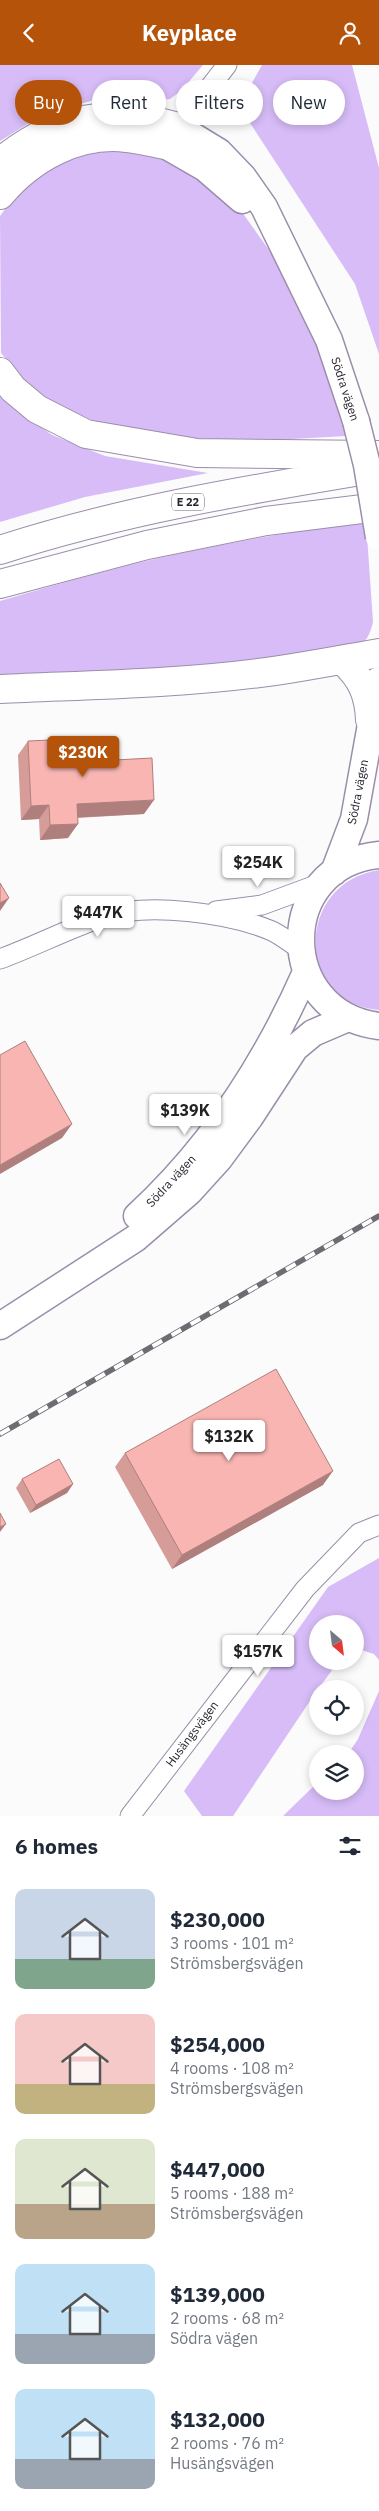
<!DOCTYPE html>
<meta charset="utf-8">
<style>
:root{--surface:#fff;--page:#f2f2f3;--text:#1f2937;--muted:#747a83;--accent:#b45309}
body{margin:0;font-family:"IBM Plex Sans",sans-serif;background:var(--page);color:var(--text);height:100vh;display:flex;flex-direction:column;font-size:19px;white-space:nowrap}
*{box-sizing:border-box;margin:0}
p{font-size:16px;color:var(--muted)}
.icon{flex:none;width:28px;height:28px;fill:none;stroke:currentColor;stroke-width:2;stroke-linecap:round;stroke-linejoin:round}
.map{position:relative;height:1751px;overflow:hidden}
.sheet{display:flex;flex-direction:column;background:var(--surface);flex:1}
.sheet>*{flex:none}
.top-card{position:absolute;left:15px;top:15px;width:350px;height:45px;display:flex;gap:10px}
.needle{width:32px;rotate:152deg}
.fabs{position:absolute;left:309px;top:1550px;display:grid;gap:10px}
.fabs a{display:grid;place-items:center;width:55px;height:55px;border-radius:50%;background:var(--surface);box-shadow:0 2px 8px #0003;font-size:25px}
.price{position:absolute;translate:-50% -42px;padding:0 11px;border-radius:5px;background:#fff;color:#222;font-size:16px;line-height:32px;filter:drop-shadow(0 1px 2px #0008)}
.price::after{content:'';position:absolute;left:50%;top:30px;width:15px;height:11px;margin-left:-8px;background:inherit;clip-path:polygon(0 0,100% 0,50% 100%)}
.price.on{background:var(--accent);color:#fff}
ul{padding:0;list-style:none}
li{display:flex;align-items:center;gap:15px;height:125px;padding:0 15px}
li span{display:grid;place-items:center;flex:none;width:140px;height:100px;border-radius:10px;color:#555}
li>.icon{margin-inline-start:auto}
span .icon{width:60px;height:60px;fill:#fffc;stroke-width:1}
li b{font-size:21px}
h2{display:flex;justify-content:space-between;align-items:center;height:60px;padding:0 15px;font-size:21px}
.chip{padding:0 18px;border-radius:22px;background:var(--surface);box-shadow:0 2px 8px #0003;font-size:18px;line-height:45px}
.chip.on{background:var(--accent);color:#fff}
header{display:flex;justify-content:space-between;align-items:center;height:65px;padding:0 15px;background:var(--accent);color:#fff;font-size:22px;font-weight:700}
.map>svg:first-child{display:block}
</style>
<header><svg class="icon" aria-label="back" viewBox="0 0 24 24"><path d="M15 5l-7 7 7 7"/></svg>Keyplace<svg class="icon" aria-label="person" viewBox="0 0 24 24"><circle cx="12" cy="8" r="4"/><path d="M4 21q1-7 8-7t8 7"/></svg></header>
<div class="map">
<svg width="379" height="1751" viewBox="0 0 379 1751">
<rect width="100%" height="100%" fill="#fbfbfb"/>
<path fill="#d7bcf7" d="M0,0H203L181,26L170,34L146,37L101,33L42,50L0,76Z
M262,0H352L379,103V289L355,219L239,41Z
M127,82L162,89L239,143L274,192L310,261L346,371L256,376L193,373L133,366L92,355L55,339L19,311L1,288L0,151L23,120L56,97L90,85Z
M0,332L52,370L105,391L208,408L85,432L0,457Z
M366,456L373,557C368,578 362,580 343,588L117,607L0,610V536C62,518 124,500 187,487C246,474 306,465 366,456Z
M379,805V945C295,939 294,818 379,805Z
M379,1493V1595L374,1589L355,1583V1559H318V1596H339L318,1624L233,1751H202L184,1726L328,1522Z
M379,1626V1751H283L317,1718L318,1726H355V1689H348L358,1674Z"/>
<g fill="none" stroke-linecap="round" stroke-linejoin="round">
<g stroke="#9a8eaa" stroke-width="21">
<path id="minor" d="M171,72L227,0
M216,846L262,840L324,817
M0,894C35,881 68,864 103,852C147,837 230,848 272,866C282,871 291,878 301,885
M130,1751L305,1524L359,1468L379,1460"/>
</g>
<g stroke="#9a8eaa" stroke-width="29">
<path id="secondary" d="M178,62L219,87L243,112L264,142L329,275L356,356
M165,80L205,103L242,135
M379,790C275,800 275,948 379,961
M334,807L354,754L379,615
M137,1151C211,1083 266,998 306,907
M0,1261L136,1173L189,1127L219,1094L250,1052L295,983L313,968L348,953"/>
</g>
<g stroke="#9a8eaa" stroke-width="30">
<path id="motorway" d="M0,97C56,51 110,42 178,62
M0,130C31,93 78,67 127,73C140,74 152,78 165,80
M0,307L13,324L37,344L86,369L197,388L379,390
M0,485C123,445 252,424 379,403
M0,519L147,480L266,456L379,442
M343,596C362,613 369,630 370,655
M0,624C86,620 173,619 259,608C299,603 339,595 379,588"/>
</g>
<use href="#minor" stroke="#fff" stroke-width="19"/>
<use href="#secondary" stroke="#fff" stroke-width="26"/>
<use href="#motorway" stroke="#fff" stroke-width="28"/>
<g stroke="#6e6b72" stroke-width="5.5">
<path id="rail" d="M0,1369L379,1151"/>
</g>
<use href="#rail" stroke="#fff" stroke-width="4" stroke-dasharray="11" stroke-linecap="butt"/>
<g stroke="#9a8eaa" stroke-width="29" stroke-linecap="butt">
<path id="secondary-bridge" d="M356,356L367,400L379,472"/>
</g>
<use href="#secondary-bridge" stroke="#fff" stroke-width="26"/>
</g>
<path fill="#d59c98" d="M28,676L96,696L144,749L77,753L68,773L40,775L39,754L21,755L18,690Z
M125,1388L323,1420L172,1504L115,1402Z
M22,1414L73,1419L67,1428L30,1448L16,1423Z"/>
<path fill="#ae7f7c" d="M154,735L144,749L67,753L77,739Z
M49,740L39,754L21,755L31,741Z
M78,759L68,773L40,775L50,760Z
M9,833L0,846V838Z
M72,1059L62,1073L0,1109V1100Z
M333,1406L323,1420L172,1504L182,1490Z
M73,1419L67,1428L30,1448L36,1440Z
M6,1459L0,1467V1462Z"/>
<path fill="#f8b5b1" stroke="#ae7f7c" d="M95,673L96,696L152,693L154,735L77,739L78,759L50,760L49,740L31,741L28,676Z
M0,818L9,833L0,838Z
M25,976L72,1059L0,1100V990Z
M276,1304L333,1406L182,1490L125,1388Z
M59,1394L73,1419L36,1440L22,1414Z
M0,1448L6,1459L0,1462Z"/>
<g text-anchor="middle" stroke-width="5" stroke-linejoin="round" paint-order="stroke">
<rect fill="#fff" stroke="#68646c" stroke-width="1" x="172" y="428.5" width="32" height="17" rx="4"/>
<g font-size="11" font-weight="bold" fill="#27222d">
<text x="188" y="441">E 22</text>
</g>
<g font-size="12" fill="#27222d" stroke="#fff">
<text transform="translate(345 324) rotate(72)" y="4">Södra vägen</text>
<text transform="translate(358 727) rotate(-79)" y="4">Södra vägen</text>
<text transform="translate(171 1116) rotate(-47)" y="4">Södra vägen</text>
<text transform="translate(192 1669) rotate(-53)" y="4">Husängsvägen</text>
</g>
</g>
</svg>
<div class="fabs">
<a><svg class="needle" viewBox="-14 -14 28 28"><path d="M0-13l5 13h-10z" fill="#e53935"/><path d="M0 13l5-13h-10z" fill="#747a83"/></svg></a>
<a><svg class="icon" aria-label="locate" viewBox="0 0 24 24"><circle cx="12" cy="12" r="6"/><path d="M12 2v4M12 18v4M2 12h4M18 12h4"/></svg></a>
<a><svg class="icon" aria-label="layers" viewBox="0 0 24 24"><path d="M12 4l9 5-9 5-9-5zM3 14l9 5 9-5"/></svg></a>
</div>
<b class="price on" style="left:83px;top:713px">$230K</b>
<b class="price" style="left:258px;top:823px">$254K</b>
<b class="price" style="left:98px;top:873px">$447K</b>
<b class="price" style="left:185px;top:1071px">$139K</b>
<b class="price" style="left:229px;top:1397px">$132K</b>
<b class="price" style="left:258px;top:1612px">$157K</b>
<div class="top-card">
<a class="chip on">Buy</a>
<a class="chip">Rent</a>
<a class="chip">Filters</a>
<a class="chip">New</a>
</div>
</div>
<section class="sheet">
<h2>6 homes<svg class="icon" aria-label="filters" viewBox="0 0 24 24"><path d="M4 7h16M4 17h16"/><circle cx="9" cy="7" r="2"/><circle cx="15" cy="17" r="2"/></svg></h2>
<ul>
<li><span style="background:linear-gradient(#c9d6e8 70%,#7fa58c 0)"><svg class="icon" aria-label="home" viewBox="0 0 24 24"><path d="M3 11l9-7 9 7M6 9v11h12V9"/></svg></span><div><b>$230,000</b><p>3 rooms · 101 m²</p><p>Strömsbergsvägen</p></div></li>
<li><span style="background:linear-gradient(#f6c9c9 70%,#c2b280 0)"><svg class="icon" aria-label="home" viewBox="0 0 24 24"><path d="M3 11l9-7 9 7M6 9v11h12V9"/></svg></span><div><b>$254,000</b><p>4 rooms · 108 m²</p><p>Strömsbergsvägen</p></div></li>
<li><span style="background:linear-gradient(#dfe7d0 65%,#b9a48a 0)"><svg class="icon" aria-label="home" viewBox="0 0 24 24"><path d="M3 11l9-7 9 7M6 9v11h12V9"/></svg></span><div><b>$447,000</b><p>5 rooms · 188 m²</p><p>Strömsbergsvägen</p></div></li>
<li><span style="background:linear-gradient(#bfe0f5 70%,#9aa5b1 0)"><svg class="icon" aria-label="home" viewBox="0 0 24 24"><path d="M3 11l9-7 9 7M6 9v11h12V9"/></svg></span><div><b>$139,000</b><p>2 rooms · 68 m²</p><p>Södra vägen</p></div></li>
<li><span style="background:linear-gradient(#bfe0f5 70%,#9aa5b1 0)"><svg class="icon" aria-label="home" viewBox="0 0 24 24"><path d="M3 11l9-7 9 7M6 9v11h12V9"/></svg></span><div><b>$132,000</b><p>2 rooms · 76 m²</p><p>Husängsvägen</p></div></li>
</ul>
</section>
